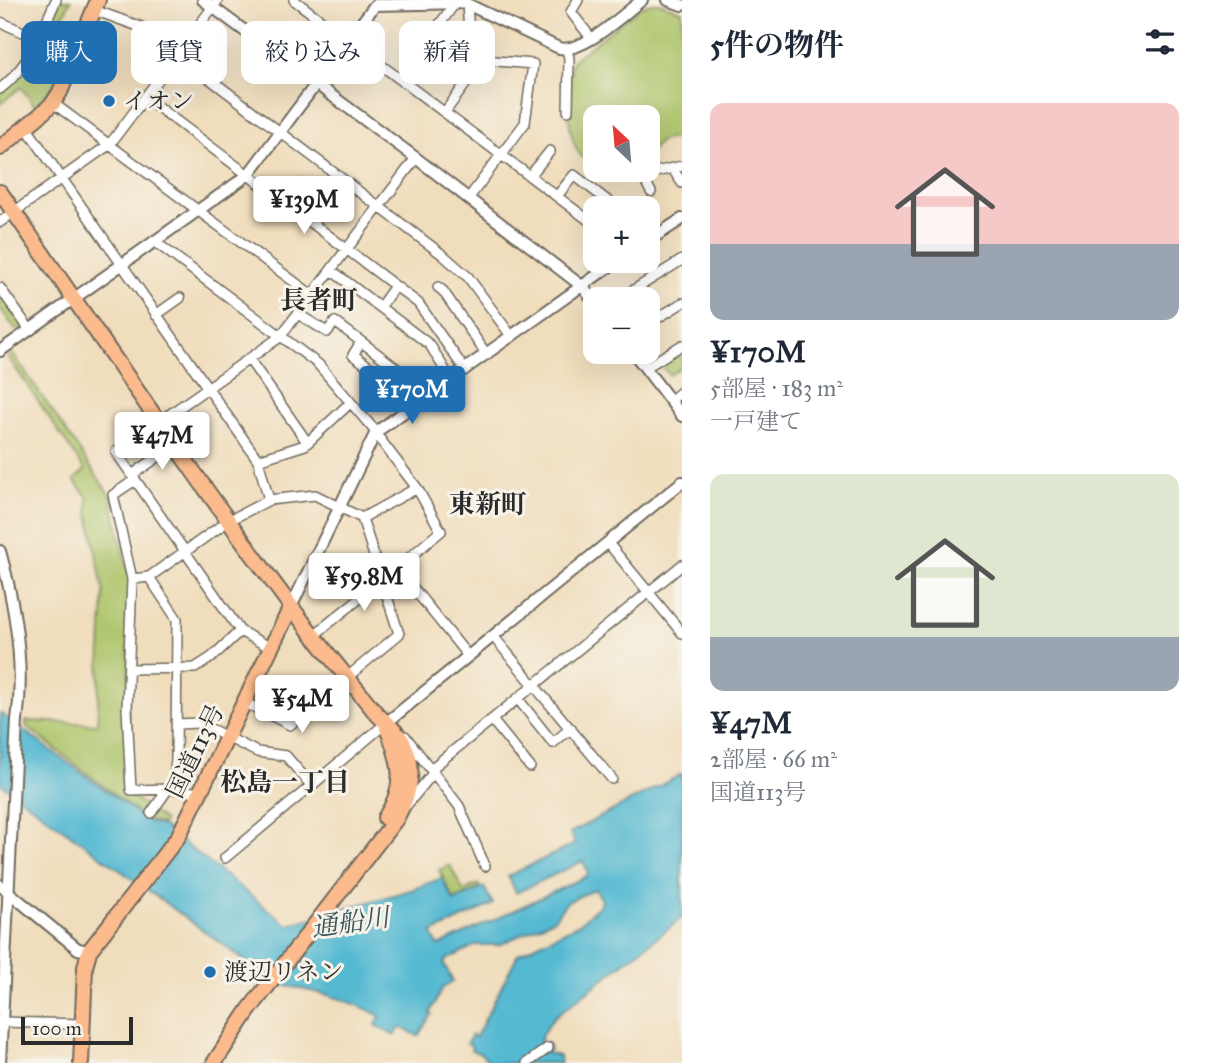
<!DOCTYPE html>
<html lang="ja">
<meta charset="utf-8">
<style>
:root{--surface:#fff;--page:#f2f2f3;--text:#1f2937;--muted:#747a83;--accent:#1f6fb2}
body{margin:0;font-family:"IM FELL Great Primer","Noto Serif JP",serif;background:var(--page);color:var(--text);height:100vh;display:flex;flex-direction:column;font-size:26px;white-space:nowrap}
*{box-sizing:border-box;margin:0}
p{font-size:23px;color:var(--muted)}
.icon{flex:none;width:38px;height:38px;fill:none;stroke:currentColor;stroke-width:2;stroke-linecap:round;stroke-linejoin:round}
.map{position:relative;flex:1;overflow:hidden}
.drawer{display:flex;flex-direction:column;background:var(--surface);width:525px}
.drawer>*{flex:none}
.guide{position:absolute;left:21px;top:21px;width:555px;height:63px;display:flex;gap:14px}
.needle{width:46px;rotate:334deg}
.fabs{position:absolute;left:583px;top:105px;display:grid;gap:14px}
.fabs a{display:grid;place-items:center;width:77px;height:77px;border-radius:14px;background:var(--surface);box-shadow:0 7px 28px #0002;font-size:35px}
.scale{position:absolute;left:21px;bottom:18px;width:112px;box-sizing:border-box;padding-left:7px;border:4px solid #2b2b2b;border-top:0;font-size:19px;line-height:24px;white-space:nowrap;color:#2b2b2b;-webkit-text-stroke:5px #f7f3e8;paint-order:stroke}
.price{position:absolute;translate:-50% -60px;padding:0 16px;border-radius:7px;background:#fff;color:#222;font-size:23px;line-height:46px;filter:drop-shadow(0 2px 4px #0008)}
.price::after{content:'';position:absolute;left:50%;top:42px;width:21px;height:16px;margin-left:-10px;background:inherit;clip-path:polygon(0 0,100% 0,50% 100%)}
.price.current{background:var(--accent);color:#fff}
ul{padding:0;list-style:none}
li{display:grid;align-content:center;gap:14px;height:371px;padding:0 28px}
li span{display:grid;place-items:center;height:217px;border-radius:14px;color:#555}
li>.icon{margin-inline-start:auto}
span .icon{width:126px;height:126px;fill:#fffc;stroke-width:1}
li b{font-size:30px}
h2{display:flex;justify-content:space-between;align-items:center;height:84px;padding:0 28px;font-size:30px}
.tag{padding:0 24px;border-radius:14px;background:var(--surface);box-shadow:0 7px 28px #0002;font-size:24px;line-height:63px}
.tag.current{background:var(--accent);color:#fff}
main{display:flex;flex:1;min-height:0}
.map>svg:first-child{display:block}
</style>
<main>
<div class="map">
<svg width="682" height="1063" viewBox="0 0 682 1063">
<rect width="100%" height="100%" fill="#f7f3e8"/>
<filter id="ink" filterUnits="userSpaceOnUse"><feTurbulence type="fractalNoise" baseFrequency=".0143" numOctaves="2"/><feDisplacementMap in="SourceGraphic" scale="14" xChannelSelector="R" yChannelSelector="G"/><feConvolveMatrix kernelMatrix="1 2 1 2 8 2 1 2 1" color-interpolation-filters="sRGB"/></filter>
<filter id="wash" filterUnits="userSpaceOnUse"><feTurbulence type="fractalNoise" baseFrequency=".00686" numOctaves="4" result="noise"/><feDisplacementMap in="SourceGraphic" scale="28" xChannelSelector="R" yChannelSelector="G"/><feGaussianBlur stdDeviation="1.57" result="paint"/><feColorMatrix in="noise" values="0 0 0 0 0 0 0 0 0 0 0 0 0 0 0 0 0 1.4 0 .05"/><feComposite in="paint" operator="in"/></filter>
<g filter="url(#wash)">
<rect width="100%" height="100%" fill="#f0ddbc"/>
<path fill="#adc46a" stroke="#6c784a" stroke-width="2" d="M56,0H71L46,51L66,60L55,84L35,106L21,87L0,104V89L14,78Z
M652,3H660L682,11V136L660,141L648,155V117H595V168C589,163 583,159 579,153C565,132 568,85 572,61L642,6Z
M310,188L324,199L310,217L295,206Z
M0,290L24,324L16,330L0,308Z
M677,351L682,360V367L669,375L659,362Z
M13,354L111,497L130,582L127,789L129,794L164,821L162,825L147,820L26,726V721L97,724L104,593L88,510V498L74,480L85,470L8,357Z
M450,865L463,891L478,884L480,888L454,900L439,870Z"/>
<path fill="#54b9d2" stroke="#40727e" stroke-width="2" d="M0,713L149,822L162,826L288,925L411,890L442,878L454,901L484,887L493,904L432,933L438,946L587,876L588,872L583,861L516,893L508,876L575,844L570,833L682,774V918L553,1018L542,1035L539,1046L547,1042L550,1049L547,1053L559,1056L560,1063H490L482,1054L471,1050L472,1046L467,1043L472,1035L476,1037L518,954L579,924L601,904L602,900L595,889L567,902L554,919L499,945H476L446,960L444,964L453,982L443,987L430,1013L432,1014L418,1036L400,1027L395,1036L376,1025L380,1016C348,998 313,991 277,984L0,783Z"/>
</g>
<g filter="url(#ink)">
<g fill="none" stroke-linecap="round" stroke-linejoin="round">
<g stroke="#70695e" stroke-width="12">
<path id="minor" d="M294,0L595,225
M578,0L571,12L591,38
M94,10L141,27L443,255L468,277L512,337
M0,22L39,39
M567,50L569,58L568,111
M401,78L455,3
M0,89C30,66 41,33 56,0
M146,98L418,303L465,370
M53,103L312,295
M445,112L467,82L471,59L467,4
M26,127L258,460L269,500
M672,168L682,183
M642,175L651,192
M530,176L550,151
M629,178L682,166
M557,196L574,175L617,208
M468,199L525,123L533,64L471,59
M0,222L110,144L218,0
M154,241L318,364L376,432
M331,270L430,345L451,380
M438,287L443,291L487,355
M0,288L30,330
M619,299L682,260
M380,307L395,286
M298,314L327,332L335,322L431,394
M156,315L180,298
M648,324L682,303
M361,342L353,355L398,387L406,375
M249,359L307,442
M645,368L682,345
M670,401L682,391
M376,434L417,488L441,531L397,568L468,656
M258,460L305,445L350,403
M132,475L175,445
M135,480L113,495L132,579L127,708L131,790L173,789L200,793
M362,518L417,488
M608,543L682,633
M149,577L177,619L176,759L173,789
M132,579L149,577L228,521L269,500L315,495L362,518L399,634L290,725L244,702
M313,636L397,568
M493,636L612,779
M271,648L240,631L116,452L280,337L416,158
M129,669L195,668L212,657L240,631
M518,699L553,743L571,728
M492,720L530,767
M177,724L199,723L257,752L286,756L311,785
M405,736L459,806L485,866
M431,769L682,565
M406,806L434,772
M151,813L168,789
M225,858L385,724L390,723
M0,1022L83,1024
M527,1063L548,1048"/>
</g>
<g stroke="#70695e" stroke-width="14">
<path id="tertiary" d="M203,0L416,158L583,287L595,303
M668,0L682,5
M648,241L682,219
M0,351L248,175L375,5L465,3L559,48C583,54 622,15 642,0
M633,352L682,416
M0,551C15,605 25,664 17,720L0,1063
M291,607L376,432L617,261
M385,724L682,482
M0,885L78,949L89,951"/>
</g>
<g stroke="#70695e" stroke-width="18">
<path id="trunk" d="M0,148L39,116L53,103L60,92L98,0
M0,192C96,330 189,470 290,605C317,642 347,677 376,713C385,723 398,731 404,744C417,770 409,796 396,819L249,1010L214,1063
M385,818C407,785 401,763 387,728
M81,1063L85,967L89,951L178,837L291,607"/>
</g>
<use href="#minor" stroke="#fff" stroke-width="9"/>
<use href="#tertiary" stroke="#fff" stroke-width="10"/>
<use href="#trunk" stroke="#fbbb8c" stroke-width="14"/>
</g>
</g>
<g fill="#1f6fb2" stroke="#f7f3e8" stroke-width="2.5">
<circle cx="109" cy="101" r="7"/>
<circle cx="210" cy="972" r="7"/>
</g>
<g text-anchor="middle" stroke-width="6" stroke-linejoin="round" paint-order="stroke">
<g font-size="24" fill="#2b2b2b" stroke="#f7f3e8" text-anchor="start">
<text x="123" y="109">イオン</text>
<text x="224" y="980">渡辺リネン</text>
</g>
<g font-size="24" fill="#2b2b2b" stroke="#f7f3e8">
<text transform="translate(195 751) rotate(-64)" y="8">国道113号</text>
</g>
<g font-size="26" font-weight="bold" fill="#2b2b2b" stroke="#f7f3e8">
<text x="319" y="309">長者町</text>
<text x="488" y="513">東新町</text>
<text x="285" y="791">松島一丁目</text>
</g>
<g font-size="26" font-style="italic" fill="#37565d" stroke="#f7f3e8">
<text transform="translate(350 922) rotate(-8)" y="9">通船川</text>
</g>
</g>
</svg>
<div class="fabs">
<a><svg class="needle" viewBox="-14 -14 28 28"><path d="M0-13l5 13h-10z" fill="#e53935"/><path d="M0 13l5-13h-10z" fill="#747a83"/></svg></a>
<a>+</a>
<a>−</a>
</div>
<div class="scale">100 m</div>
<b class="price" style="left:304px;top:236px">¥139M</b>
<b class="price current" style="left:412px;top:426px">¥170M</b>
<b class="price" style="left:162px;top:472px">¥47M</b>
<b class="price" style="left:364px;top:613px">¥59.8M</b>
<b class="price" style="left:302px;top:735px">¥54M</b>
<div class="guide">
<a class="tag current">購入</a>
<a class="tag">賃貸</a>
<a class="tag">絞り込み</a>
<a class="tag">新着</a>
</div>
</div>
<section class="drawer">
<h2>5件の物件<svg class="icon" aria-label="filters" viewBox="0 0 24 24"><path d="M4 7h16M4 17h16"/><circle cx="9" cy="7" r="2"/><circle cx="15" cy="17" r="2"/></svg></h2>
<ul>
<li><span style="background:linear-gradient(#f6c9c9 65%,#9aa5b1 0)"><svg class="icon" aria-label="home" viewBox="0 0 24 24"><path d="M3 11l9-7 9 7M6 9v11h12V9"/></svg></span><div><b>¥170M</b><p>5部屋 · 183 m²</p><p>一戸建て</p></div></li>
<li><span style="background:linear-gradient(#dfe7d0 75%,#9aa5b1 0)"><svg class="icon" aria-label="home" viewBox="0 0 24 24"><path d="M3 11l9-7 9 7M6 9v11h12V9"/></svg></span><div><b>¥47M</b><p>2部屋 · 66 m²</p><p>国道113号</p></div></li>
</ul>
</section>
</main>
